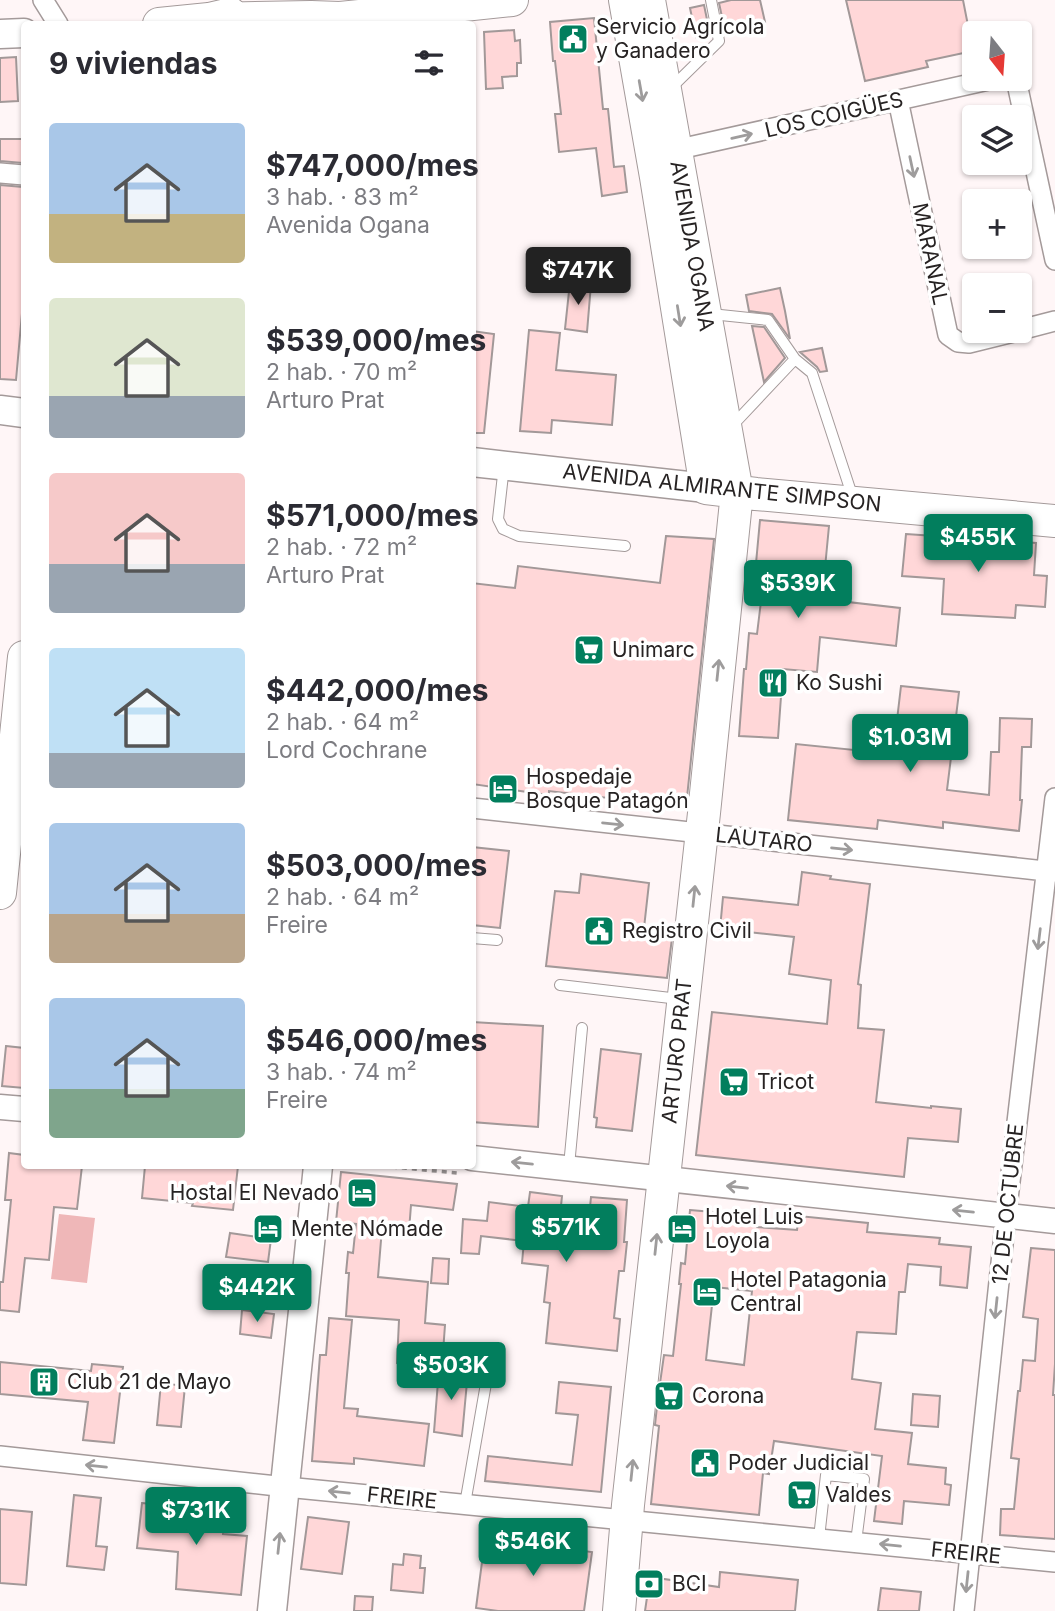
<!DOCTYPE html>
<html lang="es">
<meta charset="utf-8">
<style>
:root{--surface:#fff;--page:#f7f7f7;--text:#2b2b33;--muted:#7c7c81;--accent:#027e5d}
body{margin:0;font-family:Inter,sans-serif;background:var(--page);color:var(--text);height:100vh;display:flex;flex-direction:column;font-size:26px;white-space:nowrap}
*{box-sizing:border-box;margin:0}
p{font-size:23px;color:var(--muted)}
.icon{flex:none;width:38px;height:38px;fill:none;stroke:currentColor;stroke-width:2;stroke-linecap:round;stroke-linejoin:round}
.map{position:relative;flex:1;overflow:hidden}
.panel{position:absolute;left:21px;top:21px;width:455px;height:1148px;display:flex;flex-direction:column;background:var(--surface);border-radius:7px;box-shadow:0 2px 5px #0004}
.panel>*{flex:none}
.needle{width:46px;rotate:163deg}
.fabs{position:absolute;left:962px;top:21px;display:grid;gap:14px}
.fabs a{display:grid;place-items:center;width:70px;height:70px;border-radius:7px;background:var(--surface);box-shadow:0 2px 5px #0004;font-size:35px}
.price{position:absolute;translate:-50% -60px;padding:0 16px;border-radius:7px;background:var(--accent);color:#fff;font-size:23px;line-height:46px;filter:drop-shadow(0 2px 4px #0008)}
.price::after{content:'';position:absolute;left:50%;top:42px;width:21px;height:16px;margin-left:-10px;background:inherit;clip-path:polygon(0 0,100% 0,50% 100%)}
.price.on{background:#222;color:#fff}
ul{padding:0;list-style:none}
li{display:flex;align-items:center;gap:21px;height:175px;padding:0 28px}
li span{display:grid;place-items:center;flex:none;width:196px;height:140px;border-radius:7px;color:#555}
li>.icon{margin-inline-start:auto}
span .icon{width:84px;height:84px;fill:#fffc;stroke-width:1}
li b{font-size:30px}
h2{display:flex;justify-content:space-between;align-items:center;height:84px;padding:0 28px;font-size:30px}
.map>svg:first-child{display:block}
</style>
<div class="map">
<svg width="1055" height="1611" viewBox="0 0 1055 1611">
<rect width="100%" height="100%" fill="#fff6f7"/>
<path fill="#efb7b8" d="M59,1214L95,1218L87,1283L51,1279Z"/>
<path fill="#ffd7d8" stroke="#a29898" stroke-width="2" fill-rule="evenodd" d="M731,0H760L765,22L725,31L719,3Z
M846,0H963L973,51L926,61L928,67L865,81Z
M704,5L710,34L696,37L690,8Z
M594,18L603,109H608L614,167L624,166L627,192L602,196L596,148L559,152L555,114H561L555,61H553L550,22Z
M514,30L515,41L520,40L521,63H517V76L502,77L503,88L486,89L484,32Z
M16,57L18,101L0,102V58Z
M0,139H23V163L0,161Z
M0,185L23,187V189H24V291L16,380L0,379Z
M570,282L591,284L587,332L565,329Z
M780,288L785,311L790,339L772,314L749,311L746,295Z
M752,326L764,327L785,358L764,382Z
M529,330L560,333L556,370L616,375L612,425L552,420L551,433L520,431Z
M472,331L494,334L484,433H472Z
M822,348L827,371L820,372L817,367L800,352Z
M760,520L829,526L822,599L900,608L896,646L820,637L817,672L783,669L778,738L739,736L744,669H746L749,633L757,634L763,585H754Z
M906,534L1036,543L1034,575L1047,576L1045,607L1016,605L1015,618L942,614L944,579L902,576Z
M666,536L714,539L686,807L549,791V795L472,784V583L515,588L518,566L660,583Z
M901,686L959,692L947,790L989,795L991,752H999L1000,718L1032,719L1031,747H1022L1020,800H1022L1019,831L943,822V828L878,820L877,829L788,820L796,744L893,754Z
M472,847L509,851L500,928L472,925Z
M802,872L831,876L830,879L870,884L858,984L861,985L858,1028L884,1030L876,1102L931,1108V1106L961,1109L958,1142L908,1138L904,1177L696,1155L712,1012L827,1024L831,980L789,974L794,937L720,929L723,897L798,905Z
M581,874L649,883L644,928L673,930L667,978L546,966L555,891L579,893Z
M472,1022L543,1026L538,1127L472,1122Z
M6,1046L24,1048V1088L2,1086Z
M601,1049L641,1054L632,1131L596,1127L597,1118L594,1117Z
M9,1153L24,1155V1166H82L77,1209L54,1207L49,1260L25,1258L19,1312L0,1310V1282H3L11,1200H5Z
M145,1166H238L233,1210L192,1206L193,1203L142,1198Z
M341,1172L457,1184L453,1210L411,1205L409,1231L382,1228L378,1277L428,1282L425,1323L445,1325L442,1366L397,1363L399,1320L346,1316L349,1273H346L348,1252L353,1253L356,1224L336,1222Z
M530,1192L562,1196L558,1235L587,1238L591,1197L627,1200L624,1242H627L624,1271H619L614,1318L620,1319L617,1351L546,1343L550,1303L544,1302L548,1266L522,1263L524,1241L481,1236L479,1254L461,1253L463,1219L487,1221L489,1202L528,1207Z
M690,1210L758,1216L757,1227L797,1230L799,1216L868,1223L867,1232L940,1238L939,1244L971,1247L967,1288L940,1285L941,1267L908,1264L905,1292H899L896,1334L857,1332L852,1379L881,1383L875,1429L912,1433L908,1464L946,1468L945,1484L951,1485L949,1505L904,1501L902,1524L874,1521L882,1456L774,1441L769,1474L763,1473L759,1515L651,1504L659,1426L655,1425L658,1397L664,1355L673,1356L681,1284H679L681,1263L685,1264ZM714,1287L752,1291L744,1365L706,1360Z
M230,1233L271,1239L268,1262L226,1257Z
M1031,1248L1055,1250V1364L1053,1395H1055V1539L1000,1535L1001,1509H1014L1019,1459L1011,1458L1018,1391H1020L1023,1360L1035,1361L1038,1319L1023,1317Z
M433,1258L449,1259L448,1284L431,1283Z
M242,1310L274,1314L271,1338L240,1334Z
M329,1318L352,1320L344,1408L358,1409L357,1416L429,1424L424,1466L354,1458V1464L312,1461L320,1355H326Z
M0,1362L91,1371L92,1364L123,1367L114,1443L83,1440L88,1402L0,1394Z
M439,1369L468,1371L462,1436L434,1432Z
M559,1382L611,1387L601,1492L485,1481L488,1456L572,1465L578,1415L556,1413Z
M161,1383L185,1386L181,1427L157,1425Z
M913,1394L940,1396L938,1427L911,1425Z
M74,1495L101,1498L96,1546L107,1547L104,1570L67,1566Z
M142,1503L225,1512L223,1534L247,1536L241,1595L176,1589L178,1552L137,1548Z
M0,1509L32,1512L26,1585L0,1583Z
M308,1517L349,1522L342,1574L301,1569Z
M485,1539L592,1552L584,1611H498L476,1608Z
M404,1554L421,1556L420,1568H425L423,1593L391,1590L393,1564L403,1565Z
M720,1572L798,1580L795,1611H645L650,1577L719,1587Z
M881,1588L921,1592L919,1611H878Z
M355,1596L373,1597L372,1611H354Z"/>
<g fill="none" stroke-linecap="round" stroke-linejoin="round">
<g stroke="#a49a9a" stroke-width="12">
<path id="service" d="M670,89L719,41L711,0
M711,314L768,320L795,359
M731,427L795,359L812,373L853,498
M504,466L498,519L503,529L519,536L625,546
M472,938L497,940
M560,985L679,999
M569,1166L582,1028
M465,1504L488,1372
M819,1538L826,1475L864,1479L856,1542"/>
</g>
<g stroke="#a49a9a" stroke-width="22">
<path id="minor" d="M43,0L58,24
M1016,79L1055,260
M898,100L948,335L958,342L969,343L1018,331
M675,150L993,79
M0,173L24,175
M1020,330L1055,321
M472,808L1055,872
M0,1456L286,1487L1055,1562
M964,1611L1006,1216L1055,798"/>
</g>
<g stroke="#a49a9a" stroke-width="27">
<path id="tertiary" d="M0,1107L24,1109
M472,1158L1055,1221"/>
</g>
<g stroke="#a49a9a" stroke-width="31">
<path id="secondary" d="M0,34L24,33
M0,410L24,413
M472,462L706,488
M272,1611L318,1166"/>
</g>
<g stroke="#a49a9a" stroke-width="34">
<path id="primary" d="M625,0L656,177L706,488L756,494L1055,521
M209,19L311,17L340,18L512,0
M159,24L209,19L231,14
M0,893L24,657
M619,1611L628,1505L704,813L737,492L649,0"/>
</g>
<path stroke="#979191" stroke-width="3.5" stroke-dasharray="5 5" stroke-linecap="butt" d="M382,1166L457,1173"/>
<use href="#service" stroke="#fff" stroke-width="10"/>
<use href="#minor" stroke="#fff" stroke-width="19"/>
<use href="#tertiary" stroke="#fff" stroke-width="24"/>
<use href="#secondary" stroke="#fff" stroke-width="28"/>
<use href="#primary" stroke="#fff" stroke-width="32"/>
</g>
<defs><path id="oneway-shaft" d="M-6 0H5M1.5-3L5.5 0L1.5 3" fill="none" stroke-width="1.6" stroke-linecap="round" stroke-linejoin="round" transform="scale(1.75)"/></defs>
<g stroke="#9e9c9c">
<use href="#oneway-shaft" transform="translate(641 91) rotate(80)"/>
<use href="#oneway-shaft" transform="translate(742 136) rotate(-13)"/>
<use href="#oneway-shaft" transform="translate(912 167) rotate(78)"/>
<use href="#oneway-shaft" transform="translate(679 316) rotate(81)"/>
<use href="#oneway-shaft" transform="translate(718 670) rotate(-84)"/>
<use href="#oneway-shaft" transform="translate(613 824) rotate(6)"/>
<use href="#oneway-shaft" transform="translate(842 849) rotate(6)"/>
<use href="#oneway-shaft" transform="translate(694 896) rotate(-84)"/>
<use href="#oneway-shaft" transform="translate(1039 939) rotate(97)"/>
<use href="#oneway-shaft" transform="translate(522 1163) rotate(-174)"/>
<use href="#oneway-shaft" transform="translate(737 1187) rotate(-174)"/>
<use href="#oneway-shaft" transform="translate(963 1211) rotate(-174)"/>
<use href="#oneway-shaft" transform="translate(656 1244) rotate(-84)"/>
<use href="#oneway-shaft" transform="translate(996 1308) rotate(96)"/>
<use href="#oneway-shaft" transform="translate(96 1466) rotate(-174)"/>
<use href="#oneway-shaft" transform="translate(632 1470) rotate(-84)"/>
<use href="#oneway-shaft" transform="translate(339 1492) rotate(-174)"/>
<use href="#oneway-shaft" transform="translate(279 1543) rotate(-84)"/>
<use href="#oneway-shaft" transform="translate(890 1545) rotate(-174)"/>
<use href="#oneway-shaft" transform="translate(967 1582) rotate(96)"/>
</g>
<defs>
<g id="civic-square" transform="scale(1.575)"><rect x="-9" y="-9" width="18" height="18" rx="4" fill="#027e5d" stroke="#fff"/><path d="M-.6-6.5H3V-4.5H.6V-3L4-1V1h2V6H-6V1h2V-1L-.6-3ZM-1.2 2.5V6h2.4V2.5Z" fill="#fff"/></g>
<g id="supermarket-square" transform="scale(1.575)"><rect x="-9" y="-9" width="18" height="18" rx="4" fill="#027e5d" stroke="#fff"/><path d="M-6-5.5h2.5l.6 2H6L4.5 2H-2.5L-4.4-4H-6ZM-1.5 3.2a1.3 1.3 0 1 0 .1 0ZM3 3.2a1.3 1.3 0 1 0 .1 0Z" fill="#fff"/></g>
<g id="restaurant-square" transform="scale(1.575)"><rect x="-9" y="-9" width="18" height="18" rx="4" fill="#027e5d" stroke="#fff"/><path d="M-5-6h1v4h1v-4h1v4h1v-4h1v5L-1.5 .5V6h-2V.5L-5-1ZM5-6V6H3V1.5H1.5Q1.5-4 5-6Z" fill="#fff"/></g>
<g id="hotel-square" transform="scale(1.575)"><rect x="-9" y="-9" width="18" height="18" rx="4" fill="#027e5d" stroke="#fff"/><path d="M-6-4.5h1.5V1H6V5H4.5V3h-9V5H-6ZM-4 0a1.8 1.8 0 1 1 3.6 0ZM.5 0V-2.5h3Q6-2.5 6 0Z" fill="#fff"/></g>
<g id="building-square" transform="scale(1.575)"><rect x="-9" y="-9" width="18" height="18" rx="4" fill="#027e5d" stroke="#fff"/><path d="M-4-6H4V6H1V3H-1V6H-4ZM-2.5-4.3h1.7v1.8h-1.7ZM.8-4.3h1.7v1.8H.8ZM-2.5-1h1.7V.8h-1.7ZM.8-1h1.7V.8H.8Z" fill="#fff"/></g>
<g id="bank-square" transform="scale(1.575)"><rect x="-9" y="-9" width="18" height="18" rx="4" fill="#027e5d" stroke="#fff"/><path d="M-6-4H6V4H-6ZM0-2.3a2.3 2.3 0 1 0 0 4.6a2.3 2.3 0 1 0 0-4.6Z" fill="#fff"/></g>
</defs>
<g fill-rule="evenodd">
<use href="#civic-square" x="573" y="39"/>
<use href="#supermarket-square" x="589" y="650"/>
<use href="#restaurant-square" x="773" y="683"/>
<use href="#hotel-square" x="503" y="789"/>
<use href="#civic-square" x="599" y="931"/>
<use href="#supermarket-square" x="734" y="1082"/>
<use href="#hotel-square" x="362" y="1193"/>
<use href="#hotel-square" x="268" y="1229"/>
<use href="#hotel-square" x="682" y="1229"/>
<use href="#hotel-square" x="707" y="1292"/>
<use href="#building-square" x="44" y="1382"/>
<use href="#supermarket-square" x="669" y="1396"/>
<use href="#civic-square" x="705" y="1463"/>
<use href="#supermarket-square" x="802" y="1495"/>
<use href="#bank-square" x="649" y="1584"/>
</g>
<g text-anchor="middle" stroke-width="7" stroke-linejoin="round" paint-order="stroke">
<g font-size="21" fill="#272323" stroke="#fff" text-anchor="start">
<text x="596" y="34">Servicio Agrícola<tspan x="596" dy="24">y Ganadero</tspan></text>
<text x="612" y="657">Unimarc</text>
<text x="796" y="690">Ko Sushi</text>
<text x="526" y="784">Hospedaje<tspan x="526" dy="24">Bosque Patagón</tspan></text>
<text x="622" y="938">Registro Civil</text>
<text x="757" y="1089">Tricot</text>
<text x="339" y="1200" text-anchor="end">Hostal El Nevado</text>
<text x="705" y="1224">Hotel Luis<tspan x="705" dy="24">Loyola</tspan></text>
<text x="291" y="1236">Mente Nómade</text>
<text x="730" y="1287">Hotel Patagonia<tspan x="730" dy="24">Central</tspan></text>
<text x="67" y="1389">Club 21 de Mayo</text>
<text x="692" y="1403">Corona</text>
<text x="728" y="1470">Poder Judicial</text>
<text x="825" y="1502">Valdes</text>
<text x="672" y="1591">BCI</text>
</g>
<g font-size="21" fill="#272323" stroke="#fff">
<text transform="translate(834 115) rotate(-13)" y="7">LOS COIGÜES</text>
<text transform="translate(692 246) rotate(80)" y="7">AVENIDA OGANA</text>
<text transform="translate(930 254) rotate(78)" y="7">MARANAL</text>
<text transform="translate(722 488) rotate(6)" y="7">AVENIDA ALMIRANTE SIMPSON</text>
<text transform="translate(764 840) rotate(6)" y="7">LAUTARO</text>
<text transform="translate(677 1051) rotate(-84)" y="7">ARTURO PRAT</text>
<text transform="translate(1008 1204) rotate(-84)" y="7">12 DE OCTUBRE</text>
<text transform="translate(402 1498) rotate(6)" y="7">FREIRE</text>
<text transform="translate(966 1553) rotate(6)" y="7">FREIRE</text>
</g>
</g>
</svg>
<div class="fabs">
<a><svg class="needle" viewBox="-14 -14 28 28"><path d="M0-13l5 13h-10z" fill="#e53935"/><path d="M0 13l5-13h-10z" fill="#7c7c81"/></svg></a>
<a><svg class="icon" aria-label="layers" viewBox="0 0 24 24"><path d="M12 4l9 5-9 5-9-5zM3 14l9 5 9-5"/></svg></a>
<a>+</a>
<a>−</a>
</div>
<b class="price on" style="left:578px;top:307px">$747K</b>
<b class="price" style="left:978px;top:574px">$455K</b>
<b class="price" style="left:798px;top:620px">$539K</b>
<b class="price" style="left:910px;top:774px">$1.03M</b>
<b class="price" style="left:566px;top:1264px">$571K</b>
<b class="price" style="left:257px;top:1324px">$442K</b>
<b class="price" style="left:451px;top:1402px">$503K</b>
<b class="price" style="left:196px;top:1547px">$731K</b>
<b class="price" style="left:533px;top:1578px">$546K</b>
<section class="panel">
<h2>9 viviendas<svg class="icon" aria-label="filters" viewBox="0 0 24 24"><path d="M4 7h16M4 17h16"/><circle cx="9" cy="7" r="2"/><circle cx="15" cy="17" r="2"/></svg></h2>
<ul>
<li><span style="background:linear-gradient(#a9c7e8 65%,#c2b280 0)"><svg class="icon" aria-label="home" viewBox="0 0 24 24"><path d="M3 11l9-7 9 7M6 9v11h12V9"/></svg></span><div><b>$747,000/mes</b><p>3 hab. · 83 m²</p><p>Avenida Ogana</p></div></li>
<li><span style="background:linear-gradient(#dfe7d0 70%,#9aa5b1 0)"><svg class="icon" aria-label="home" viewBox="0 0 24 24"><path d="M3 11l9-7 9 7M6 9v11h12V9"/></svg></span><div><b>$539,000/mes</b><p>2 hab. · 70 m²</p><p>Arturo Prat</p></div></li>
<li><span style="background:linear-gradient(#f6c9c9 65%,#9aa5b1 0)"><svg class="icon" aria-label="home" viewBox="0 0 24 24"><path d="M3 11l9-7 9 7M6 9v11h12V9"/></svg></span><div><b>$571,000/mes</b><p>2 hab. · 72 m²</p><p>Arturo Prat</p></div></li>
<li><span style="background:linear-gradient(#bfe0f5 75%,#9aa5b1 0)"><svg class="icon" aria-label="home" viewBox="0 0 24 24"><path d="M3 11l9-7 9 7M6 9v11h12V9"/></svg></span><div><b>$442,000/mes</b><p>2 hab. · 64 m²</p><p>Lord Cochrane</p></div></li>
<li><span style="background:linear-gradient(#a9c7e8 65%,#b9a48a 0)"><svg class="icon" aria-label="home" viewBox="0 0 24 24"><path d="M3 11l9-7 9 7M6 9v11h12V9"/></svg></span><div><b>$503,000/mes</b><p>2 hab. · 64 m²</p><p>Freire</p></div></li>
<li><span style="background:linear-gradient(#a9c7e8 65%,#7fa58c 0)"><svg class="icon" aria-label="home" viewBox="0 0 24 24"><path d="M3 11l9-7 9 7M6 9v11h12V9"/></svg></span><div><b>$546,000/mes</b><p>3 hab. · 74 m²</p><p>Freire</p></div></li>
</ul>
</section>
</div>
